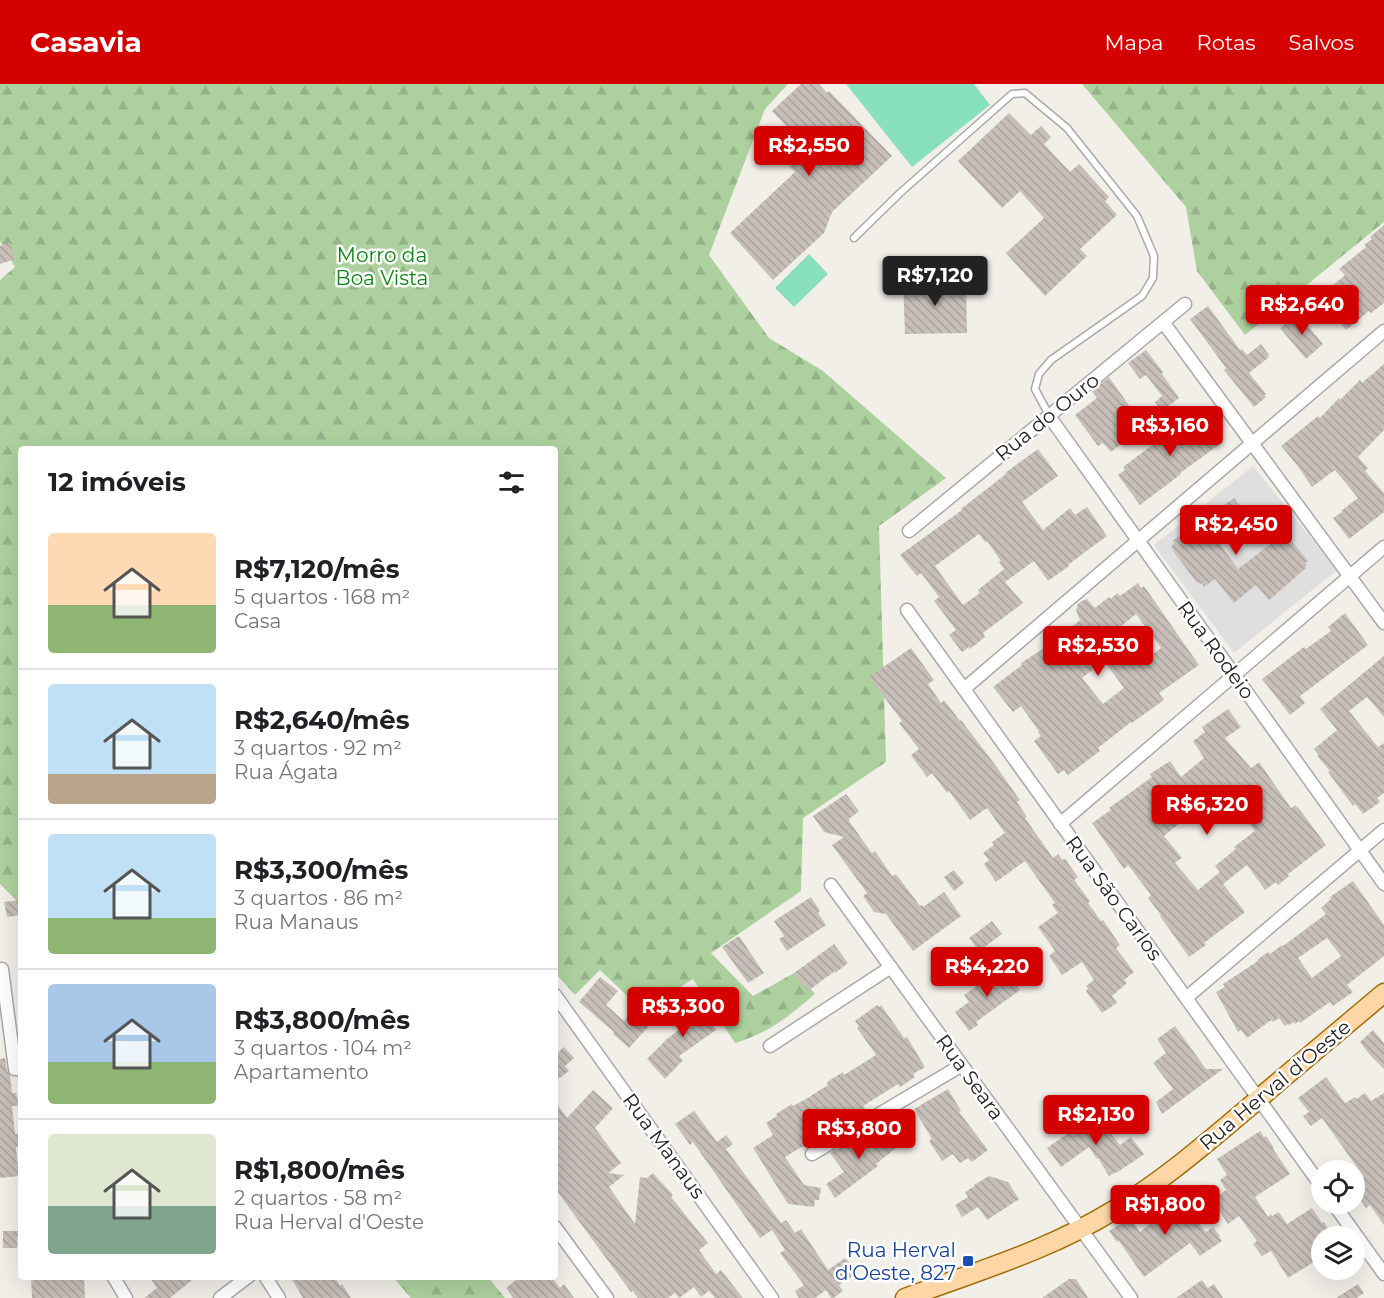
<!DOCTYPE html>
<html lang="pt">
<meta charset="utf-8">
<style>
:root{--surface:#fff;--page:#f6f6f6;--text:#202124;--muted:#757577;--line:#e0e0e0;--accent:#d40000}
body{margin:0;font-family:Montserrat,sans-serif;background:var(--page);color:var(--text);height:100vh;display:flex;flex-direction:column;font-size:22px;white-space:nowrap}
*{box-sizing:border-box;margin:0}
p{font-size:20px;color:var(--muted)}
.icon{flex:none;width:33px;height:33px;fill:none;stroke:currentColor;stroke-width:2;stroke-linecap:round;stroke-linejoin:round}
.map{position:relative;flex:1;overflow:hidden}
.sheet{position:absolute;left:18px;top:362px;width:540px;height:834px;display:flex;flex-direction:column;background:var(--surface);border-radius:6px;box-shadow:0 6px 24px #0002}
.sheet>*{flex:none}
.controls{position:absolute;left:1311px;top:1076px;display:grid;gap:12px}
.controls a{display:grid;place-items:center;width:54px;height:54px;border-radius:50%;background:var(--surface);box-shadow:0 6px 24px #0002;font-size:30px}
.price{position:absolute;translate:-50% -51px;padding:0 14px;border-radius:6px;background:var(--accent);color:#fff;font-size:20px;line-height:39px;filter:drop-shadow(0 2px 3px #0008)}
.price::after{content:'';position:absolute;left:50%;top:36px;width:18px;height:14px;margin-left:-9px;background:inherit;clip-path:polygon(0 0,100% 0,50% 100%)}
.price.current{background:#222;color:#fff}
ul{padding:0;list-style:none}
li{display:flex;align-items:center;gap:18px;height:150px;padding:0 30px}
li+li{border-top:2px solid var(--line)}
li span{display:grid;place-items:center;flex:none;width:168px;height:120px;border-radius:6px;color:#555}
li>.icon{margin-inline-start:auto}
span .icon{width:72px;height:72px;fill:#fffc;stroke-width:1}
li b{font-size:26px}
h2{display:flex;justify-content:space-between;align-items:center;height:72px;padding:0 30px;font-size:26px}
header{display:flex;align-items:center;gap:36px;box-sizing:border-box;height:84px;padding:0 30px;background:var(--accent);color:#fff}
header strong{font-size:28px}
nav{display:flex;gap:33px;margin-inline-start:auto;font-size:21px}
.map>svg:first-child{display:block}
</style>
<header>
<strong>Casavia</strong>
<nav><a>Mapa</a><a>Rotas</a><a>Salvos</a></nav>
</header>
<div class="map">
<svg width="1384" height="1214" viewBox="0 0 1384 1214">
<defs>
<pattern id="forest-firs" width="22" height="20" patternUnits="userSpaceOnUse" patternTransform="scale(1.5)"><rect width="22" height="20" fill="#add19e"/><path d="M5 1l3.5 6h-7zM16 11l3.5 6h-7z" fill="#95b388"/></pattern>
<pattern id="building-back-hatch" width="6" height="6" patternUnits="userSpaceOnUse" patternTransform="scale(1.5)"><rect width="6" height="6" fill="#c7bfb8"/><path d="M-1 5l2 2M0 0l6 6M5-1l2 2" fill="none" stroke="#aba49e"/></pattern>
</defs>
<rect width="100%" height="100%" fill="#f2efe9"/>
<path fill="#e0dfdf" d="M1253,382L1337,486L1234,569L1154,461Z"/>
<path fill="url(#forest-firs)" d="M0,0H788L765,25L709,171L769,254L823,287L946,394L879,442L886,678L803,734L801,807L711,869L753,912L796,888L815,910C789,932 769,949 735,959L693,895L643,927L600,886L575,911L555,889V364H21V821L0,800V196L15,183L0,157Z
M1082,0H1384V138L1245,251L1197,187L1186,123Z
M393,1193H488L505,1214H411Z"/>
<path fill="#88e0be" d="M846,0H974L990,21L912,83Z
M809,170L828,190L794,223L775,204Z"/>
<path fill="url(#building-back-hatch)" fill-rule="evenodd" d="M801,0H819L827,9L829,7L892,72L832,128L824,149L773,196L730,149L795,88L770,63L789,45L772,27Z
M1009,29L1031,51L1041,42L1051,53L1044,60L1070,88L1079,80L1109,113L1105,117L1117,131L1080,165L1087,172L1045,212L1006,169L1044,134L1020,107L1002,124L958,77Z
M1384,141V219L1371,229L1369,227L1346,246L1318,214L1345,191L1339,185L1366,163L1364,161L1372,155L1370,153Z
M10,159L15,175L0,180V162Z
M966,196L967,249L905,250L903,197Z
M1208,222L1240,266L1242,265L1247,271L1261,260L1269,271L1268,272L1269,273L1249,289L1266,310L1264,311L1266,313L1254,323L1224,286L1226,284L1190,235Z
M1298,230L1323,260L1306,275L1280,244Z
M1146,266L1163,288L1162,290L1179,314L1162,327L1155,318L1162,312L1146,291L1140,295L1128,279Z
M1384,280V346L1358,373L1368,384L1365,387L1384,409V428L1349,455L1333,434L1342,428L1341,427L1358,414L1335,386L1312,403L1297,381L1281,362L1318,332L1320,334L1339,314L1340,316L1360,296L1362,299Z
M1109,293L1130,323L1121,330L1135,349L1111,368L1103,359L1098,362L1075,331L1097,314L1092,307Z
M1199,326L1223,358L1180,389L1181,390L1140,421L1118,391L1125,386L1123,383Z
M1038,365L1058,392L1022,418L1043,446L1070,424L1075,431L1087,423L1107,452L1085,468L1068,481L1069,482L1048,497L1034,477L1005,498L1023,519L983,549L985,553L970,565L969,563L962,568L949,551L956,546L934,517L939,513L921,489L917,492L900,471L962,426L961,425L1006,390L1005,389ZM979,450L985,458L987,457L1001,477L999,478L1004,485L978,506L980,509L963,521L935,482Z
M1234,414L1251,438L1220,460L1238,485L1280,453L1281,455L1283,453L1285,455L1288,452L1308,477L1305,479L1307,481L1305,483L1306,484L1269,516L1256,501L1234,519L1215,495L1204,503L1202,499L1200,500L1198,498L1197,499L1173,467H1174L1171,463L1174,459L1172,457Z
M1138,499L1141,504L1144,502L1199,581L1159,609L1164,616L1143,631L1132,639L1131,638L1098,664L1100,667L1068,691L1064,686L1058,690L1034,657L1041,652L1038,648L1039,647L1021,622L1013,628L993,603L1022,581L1021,579L1055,557L1080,536L1076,526L1078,520L1082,517L1087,515L1095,524L1109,513L1110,515L1118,509L1120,512ZM1136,530L1161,564L1139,580L1115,547ZM1104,577L1124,604L1103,620L1082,594Z
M1345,529L1368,561L1300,612L1305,619L1290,631L1262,595L1304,563L1306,565L1331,547L1328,543Z
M911,564L934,596L928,600L941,619L944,616L960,637L961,636L993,678L1020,716L1017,718L1027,733L1025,734L1053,774L1058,770L1062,776L1065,775L1078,793L1074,796L1090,817L1088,819L1101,837L1103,836L1120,861L1116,864L1134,888L1124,896L1127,899L1112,912L1117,919L1102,929L1086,907L1088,905L1086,902L1094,896L1082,878L1062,891L1049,872L1055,867L1038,843L1058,829L1052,821L1055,819L1025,777L996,798L984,780L989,776L983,769L994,761L992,758L1005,749L987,724L970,736L949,707L947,709L932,689L927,693L911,671L919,665L899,639L902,637L869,593Z
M1384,572V633L1367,613L1349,627L1378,663L1384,659V709L1377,714L1380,718L1363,730L1355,720L1353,722L1328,688L1330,687L1317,672L1319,671L1314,665L1337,646L1320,625Z
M1228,625L1241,643L1225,654L1251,684L1259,678L1291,724L1296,721L1297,724L1298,723L1326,761L1288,790L1289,792L1278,801L1276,798L1265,806L1247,781L1223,800L1245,828L1204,859L1206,861L1189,873L1160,832L1161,831L1148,814L1151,811L1128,781L1124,785L1092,739L1111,726L1109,724L1152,693L1150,690L1170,677L1181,693L1204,674L1193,657L1205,648L1202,643ZM1223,703L1255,747L1234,763L1236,765L1215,782L1220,788L1198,806L1175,779L1182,774L1164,752L1182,737L1175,726L1197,709L1204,719Z
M846,710L859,727L849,735L850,736L849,737L871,768L873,769L875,767L892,792L896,790L920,822L922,821L923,823L944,808L961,832L913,867L886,830L874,828L863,812L867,809L832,761L844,753L824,748L813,732Z
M954,786L964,799L954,807L944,793Z
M1353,797L1384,841V872L1347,901L1353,908L1333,922L1330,918L1300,939L1299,937L1295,940L1293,938L1289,941L1288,940L1285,942L1279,934L1273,938L1271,936L1247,954L1241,946L1238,948L1216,908L1225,903L1223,900L1258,877L1257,876L1268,868L1270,870L1282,861L1283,862L1326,830L1321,824L1331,815L1330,813ZM1327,854L1341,872L1312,894L1298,874Z
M811,813L820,827L818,829L826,841L787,867L779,855L784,852L774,837Z
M21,816V831L7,833L4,818Z
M992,837L1002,850L979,867L969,854Z
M739,852L764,889L748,899L722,863Z
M834,860L848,879L835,889V887L808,907L794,889Z
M1005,883L1020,906L976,938L978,941L969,947L955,928L969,918L964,911Z
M600,893L618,907L606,921L624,937L635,925L647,934L643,939L648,943L629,964L613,950L614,948L579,918Z
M698,912L713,932L709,936L716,946L679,972L683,976L665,995L647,975L668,954L691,937L681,924Z
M877,921L879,923L881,921L904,954L907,953L925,983L913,990L915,993L900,1003L898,1000L863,1022L865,1024L844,1037L846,1040L820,1056L818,1053L785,1073L804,1101L821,1104L819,1116H815L814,1123L788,1120L753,1064L773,1051L766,1039L777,1032L776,1030L792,1020L793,1022L806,1015L828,1001L827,998L843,988L844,991L876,971L857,944L859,942L855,937Z
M1175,942L1206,985H1223L1162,1030L1156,1018L1173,1005L1153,979L1166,969L1157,955Z
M1373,946L1384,959V985L1370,971L1360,958Z
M564,963L574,974L565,982L569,987L555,997V969L556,970Z
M5,974L7,987L10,991L12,1009H16L19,1022H12L15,1050L21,1049V1063H16L19,1092L0,1094V975Z
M1326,993L1345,1019L1355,1013L1356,1015L1365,1009L1371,1017L1384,1009V1141L1370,1121L1366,1124L1354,1107V1100L1364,1093L1322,1034L1311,1042L1303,1032L1309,1028L1298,1014Z
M948,1005L961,1027L959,1028L988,1066L972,1078L968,1074L960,1079L953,1070L942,1077L929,1057L932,1055L914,1025Z
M593,1006L613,1024L595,1044L621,1079L608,1089L624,1091L609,1103L635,1140L640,1093L647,1094L653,1089L673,1111L671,1113L708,1159L699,1166L716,1190L721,1186L743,1214H715L709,1207L701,1213L694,1203L679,1214L675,1209L668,1214H638L633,1207L631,1208L575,1132L555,1104V1017L567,1034Z
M694,1027L717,1058L726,1051L733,1060L726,1065L781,1139L786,1136L795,1149L801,1145L828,1186L845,1174L849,1178L857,1189L839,1201L843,1207L833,1214H831L826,1206L815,1214H799L795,1207L804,1201L780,1169L785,1166L772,1146L760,1154L693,1058L690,1061L675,1040Z
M1096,1030L1120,1061L1131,1053L1144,1070L1143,1071L1116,1089V1088L1109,1092L1098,1074L1097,1075L1089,1063L1061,1083L1047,1064Z
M882,1043L897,1063L876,1080L878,1082L835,1114L826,1100L844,1088L830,1069L857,1053L862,1058Z
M1260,1047L1264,1053L1266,1052L1274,1064L1273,1065L1290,1090L1255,1113L1268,1133L1271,1130L1272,1132L1279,1128L1287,1140L1312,1124L1322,1139L1324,1138L1333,1152H1322V1173L1288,1194L1271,1167L1262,1172L1253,1160L1257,1157L1239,1132L1228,1140L1212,1116L1226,1106L1220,1096L1227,1091L1217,1075Z
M989,1092L1008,1098L1019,1115L987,1136L978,1123L962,1133L955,1121L968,1113L965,1108L975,1102L974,1101Z
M1189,1108L1200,1122L1191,1130L1206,1148L1213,1143L1220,1152L1219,1153L1222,1157L1200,1172L1190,1159L1144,1193L1119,1157L1117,1158L1109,1147L1130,1134L1140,1148Z
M3,1147H18L17,1164H3Z
M31,1192H84L85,1214H32Z
M149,1192H197L170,1214H144L157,1204Z
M290,1192H334L340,1202L342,1200L351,1214H303Z
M521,1192H551L560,1204L564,1200L574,1214H513L506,1204Z
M1069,1195H1076L1088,1214H1042Z
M1202,1196L1208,1204L1214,1200L1223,1214H1176Z
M1358,1200L1364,1209L1356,1214H1336Z"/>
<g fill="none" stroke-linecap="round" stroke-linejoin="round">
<g stroke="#a9a9a9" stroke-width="9">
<path id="service" d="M854,154L900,109L1012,10L1025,9L1067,44L1137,132L1154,172L1153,194L1142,212L1051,276L1039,290L1035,305L1049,331"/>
</g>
<g stroke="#a9a9a9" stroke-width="15">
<path id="minor" d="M1163,238L1384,539
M1049,332L1384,800
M909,447L1185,220
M907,526L1322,1103
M964,605L1384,247
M1060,740L1384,463
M831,801L1131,1214
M2,885L15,985H21
M555,911L772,1214
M1186,914L1384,746
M770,962L891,883
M812,1070L962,981
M1333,1119L1384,1190
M555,1143L607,1214
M113,1192L126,1214
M265,1192L279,1214
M220,1214L249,1192"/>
</g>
<g stroke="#a06b00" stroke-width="21">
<path id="primary" d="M905,1214C975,1188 1050,1166 1114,1126C1163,1097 1205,1060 1248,1024C1293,985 1339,947 1384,909"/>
</g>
<use href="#service" stroke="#fff" stroke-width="6"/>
<use href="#minor" stroke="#fff" stroke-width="12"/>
<use href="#primary" stroke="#fcd6a4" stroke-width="18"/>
</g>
<rect fill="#1a4fb4" stroke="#fff" stroke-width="2" x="962" y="1171" width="12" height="12" rx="3"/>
<g text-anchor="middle" stroke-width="5" stroke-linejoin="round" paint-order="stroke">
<g font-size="20" fill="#0c8416" stroke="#fff">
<text x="382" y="178">Morro da<tspan x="382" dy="23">Boa Vista</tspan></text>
</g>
<g font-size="20" fill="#222" stroke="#fff">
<text transform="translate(1047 333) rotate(-39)" y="7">Rua do Ouro</text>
<text transform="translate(1216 566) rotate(54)" y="7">Rua Rodeio</text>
<text transform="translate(1114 814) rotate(54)" y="7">Rua São Carlos</text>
<text transform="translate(970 993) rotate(54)" y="7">Rua Seara</text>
<text transform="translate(1275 1001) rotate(-40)" y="7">Rua Herval d'Oeste</text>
<text transform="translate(664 1062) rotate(54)" y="7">Rua Manaus</text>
</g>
<g font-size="20" fill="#164399" stroke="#fff" text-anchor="end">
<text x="956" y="1173">Rua Herval<tspan x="956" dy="23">d'Oeste, 827</tspan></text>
</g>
</g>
</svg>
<div class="controls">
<a><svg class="icon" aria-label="locate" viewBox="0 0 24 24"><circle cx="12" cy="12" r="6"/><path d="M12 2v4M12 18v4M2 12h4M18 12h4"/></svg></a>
<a><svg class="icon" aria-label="layers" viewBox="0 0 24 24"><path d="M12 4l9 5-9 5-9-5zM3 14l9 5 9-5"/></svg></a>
</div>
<b class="price" style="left:809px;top:93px">R$2,550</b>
<b class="price current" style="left:935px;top:223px">R$7,120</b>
<b class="price" style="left:1302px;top:252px">R$2,640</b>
<b class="price" style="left:1170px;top:373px">R$3,160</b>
<b class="price" style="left:1236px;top:472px">R$2,450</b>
<b class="price" style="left:1098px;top:593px">R$2,530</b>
<b class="price" style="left:1207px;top:752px">R$6,320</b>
<b class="price" style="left:987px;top:914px">R$4,220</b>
<b class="price" style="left:683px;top:954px">R$3,300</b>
<b class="price" style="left:1096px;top:1062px">R$2,130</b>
<b class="price" style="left:859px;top:1076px">R$3,800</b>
<b class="price" style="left:1165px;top:1152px">R$1,800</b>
<section class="sheet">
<h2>12 imóveis<svg class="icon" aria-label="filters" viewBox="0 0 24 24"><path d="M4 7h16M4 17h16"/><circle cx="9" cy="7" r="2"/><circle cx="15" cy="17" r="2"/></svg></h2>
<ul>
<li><span style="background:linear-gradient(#ffd9b3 60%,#8fb573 0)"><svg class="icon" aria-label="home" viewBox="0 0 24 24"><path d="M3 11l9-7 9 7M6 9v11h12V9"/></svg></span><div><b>R$7,120/mês</b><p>5 quartos · 168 m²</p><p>Casa</p></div></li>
<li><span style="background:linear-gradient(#bfe0f5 75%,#b9a48a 0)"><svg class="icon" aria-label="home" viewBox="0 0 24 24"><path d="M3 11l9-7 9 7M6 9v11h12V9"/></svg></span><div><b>R$2,640/mês</b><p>3 quartos · 92 m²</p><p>Rua Ágata</p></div></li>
<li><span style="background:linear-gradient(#bfe0f5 70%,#8fb573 0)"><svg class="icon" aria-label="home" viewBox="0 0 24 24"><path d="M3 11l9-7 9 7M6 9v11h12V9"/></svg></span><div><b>R$3,300/mês</b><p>3 quartos · 86 m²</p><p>Rua Manaus</p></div></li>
<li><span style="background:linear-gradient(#a9c7e8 65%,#8fb573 0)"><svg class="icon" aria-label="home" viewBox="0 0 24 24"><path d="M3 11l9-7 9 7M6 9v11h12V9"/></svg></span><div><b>R$3,800/mês</b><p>3 quartos · 104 m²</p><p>Apartamento</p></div></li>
<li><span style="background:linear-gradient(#dfe7d0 60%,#7fa58c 0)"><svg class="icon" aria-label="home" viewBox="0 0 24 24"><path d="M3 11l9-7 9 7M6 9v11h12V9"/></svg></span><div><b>R$1,800/mês</b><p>2 quartos · 58 m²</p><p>Rua Herval d'Oeste</p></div></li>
</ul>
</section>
</div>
